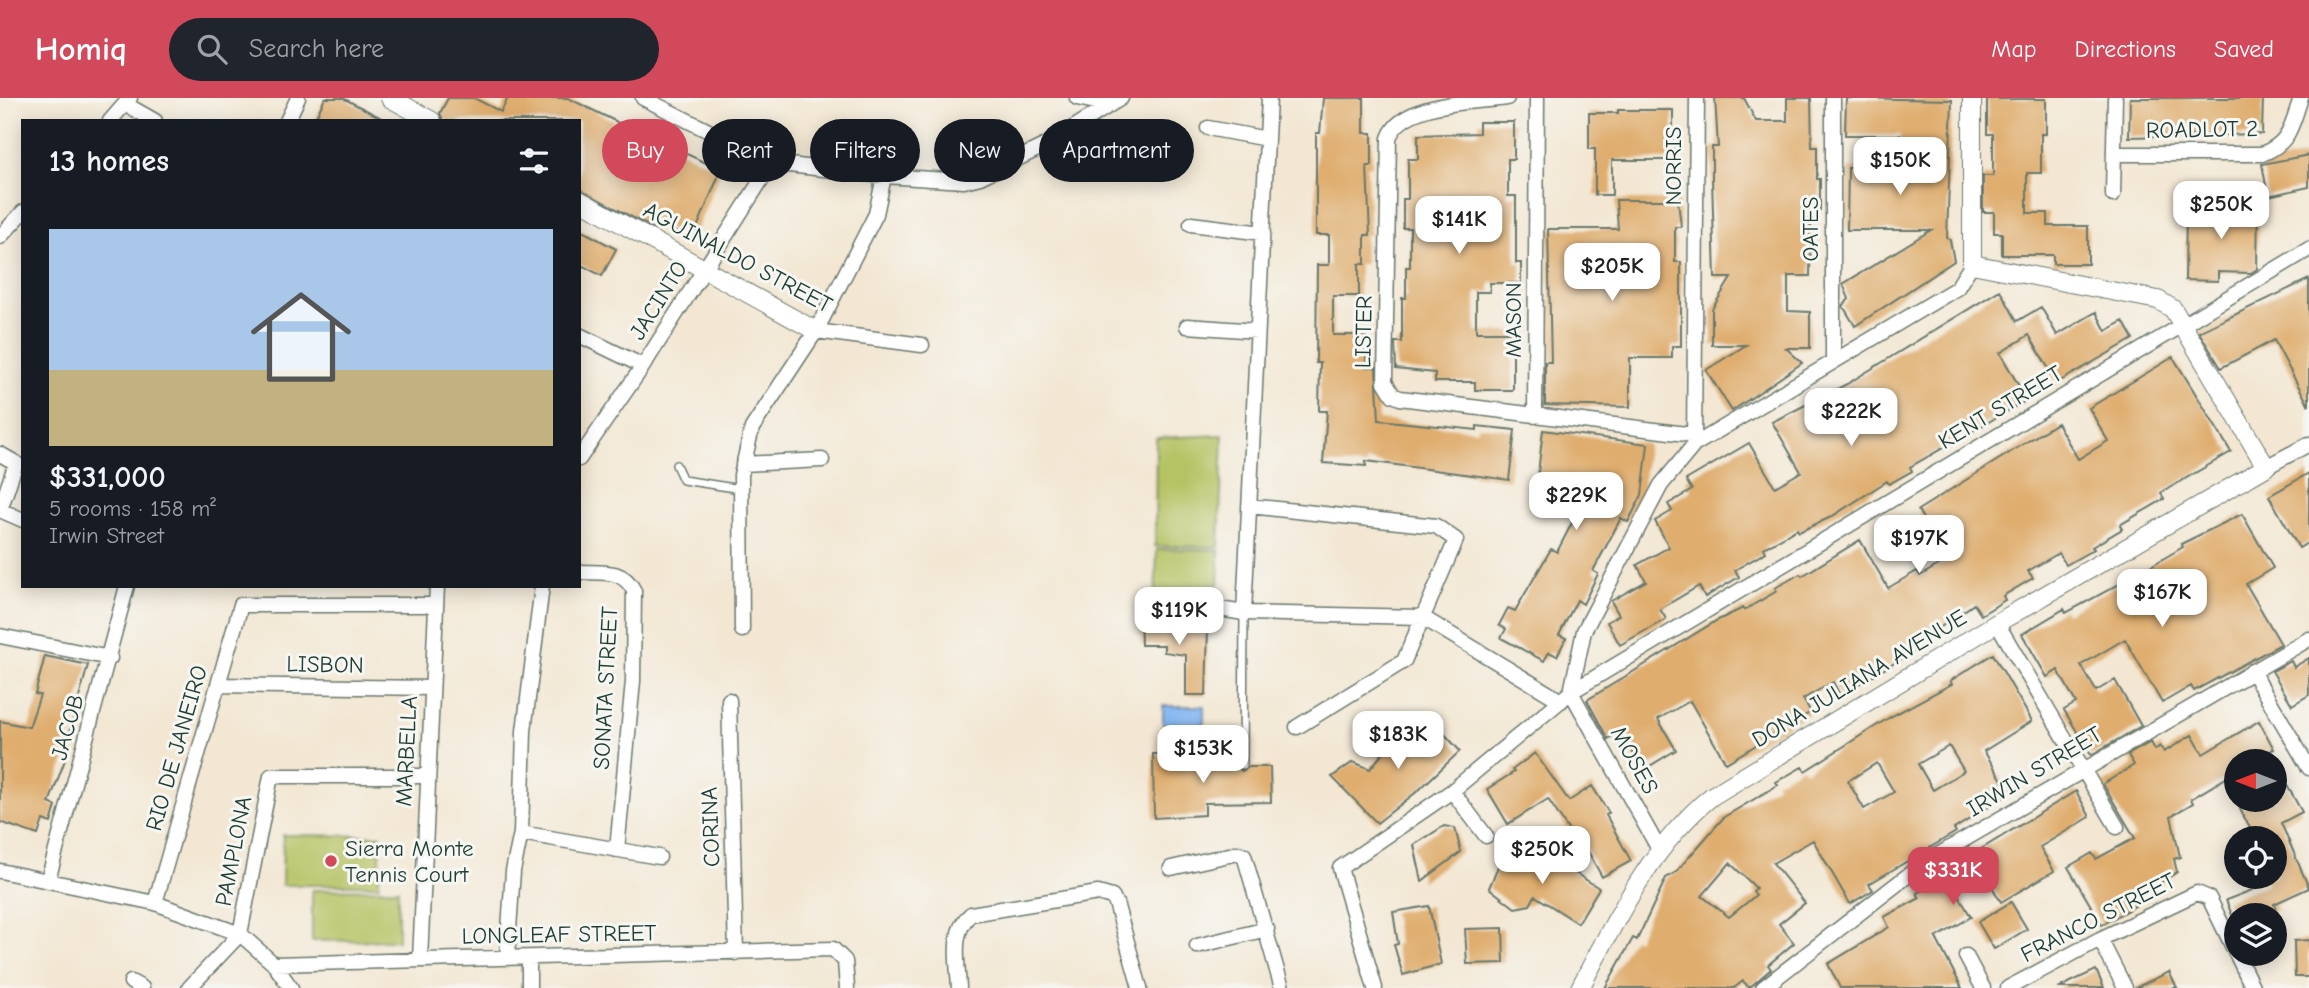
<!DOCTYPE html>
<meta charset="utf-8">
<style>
:root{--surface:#171b24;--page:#20242c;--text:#f1f3f6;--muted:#9ea1a6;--accent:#d1495b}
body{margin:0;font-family:"Comic Neue",sans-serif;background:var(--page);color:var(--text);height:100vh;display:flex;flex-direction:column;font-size:26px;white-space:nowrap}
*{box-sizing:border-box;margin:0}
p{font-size:23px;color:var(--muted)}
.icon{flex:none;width:38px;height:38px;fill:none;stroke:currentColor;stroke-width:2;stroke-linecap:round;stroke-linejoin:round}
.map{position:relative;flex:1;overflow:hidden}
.panel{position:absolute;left:21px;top:21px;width:560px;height:469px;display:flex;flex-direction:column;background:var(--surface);border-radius:0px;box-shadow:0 4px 18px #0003}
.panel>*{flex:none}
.hud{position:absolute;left:602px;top:21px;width:665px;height:63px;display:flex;gap:14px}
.needle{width:46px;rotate:270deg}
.fabs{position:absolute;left:2224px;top:651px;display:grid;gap:14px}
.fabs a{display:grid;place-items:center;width:63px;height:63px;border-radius:50%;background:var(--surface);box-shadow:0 4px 18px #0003;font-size:35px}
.price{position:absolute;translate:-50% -60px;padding:0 16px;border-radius:14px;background:#fff;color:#222;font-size:23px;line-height:46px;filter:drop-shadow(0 2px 4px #0008)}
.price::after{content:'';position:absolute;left:50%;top:42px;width:21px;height:16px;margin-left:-10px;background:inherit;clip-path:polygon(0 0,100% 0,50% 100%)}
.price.active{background:var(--accent);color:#fff}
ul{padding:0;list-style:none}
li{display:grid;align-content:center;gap:14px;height:371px;padding:0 28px}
li span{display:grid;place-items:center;height:217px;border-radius:0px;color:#555}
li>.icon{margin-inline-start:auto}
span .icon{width:126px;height:126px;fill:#fffc;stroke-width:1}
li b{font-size:30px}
h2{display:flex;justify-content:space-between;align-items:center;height:84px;padding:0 28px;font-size:30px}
.tag{padding:0 24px;border-radius:32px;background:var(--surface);box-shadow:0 4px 18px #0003;font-size:24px;line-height:63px}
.tag.active{background:var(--accent);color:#fff}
header{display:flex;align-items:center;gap:42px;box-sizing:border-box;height:98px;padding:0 35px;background:var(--accent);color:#fff}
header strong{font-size:33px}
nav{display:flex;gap:38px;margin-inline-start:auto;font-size:24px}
.search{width:490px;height:63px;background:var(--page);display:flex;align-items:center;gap:18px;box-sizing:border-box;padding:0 24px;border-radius:38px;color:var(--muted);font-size:26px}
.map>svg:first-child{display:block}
</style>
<header>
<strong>Homiq</strong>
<div class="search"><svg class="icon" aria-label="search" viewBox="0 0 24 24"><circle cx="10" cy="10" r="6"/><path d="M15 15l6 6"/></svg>Search here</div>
<nav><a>Map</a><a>Directions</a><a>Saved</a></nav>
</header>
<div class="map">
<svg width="2309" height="890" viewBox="0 0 2309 890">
<rect width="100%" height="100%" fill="#f6f6f2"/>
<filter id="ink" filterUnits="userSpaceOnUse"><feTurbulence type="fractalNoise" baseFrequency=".0143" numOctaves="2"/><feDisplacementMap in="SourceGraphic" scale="14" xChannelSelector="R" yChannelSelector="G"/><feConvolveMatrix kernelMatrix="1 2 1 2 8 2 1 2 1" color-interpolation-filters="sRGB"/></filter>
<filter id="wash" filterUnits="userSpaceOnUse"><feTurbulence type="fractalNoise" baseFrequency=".00686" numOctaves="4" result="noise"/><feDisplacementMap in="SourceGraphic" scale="28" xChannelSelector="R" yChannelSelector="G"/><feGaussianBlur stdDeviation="1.57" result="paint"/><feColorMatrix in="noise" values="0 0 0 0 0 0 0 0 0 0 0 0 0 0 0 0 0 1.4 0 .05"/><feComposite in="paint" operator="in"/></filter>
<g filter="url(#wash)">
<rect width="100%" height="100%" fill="#f3e7d3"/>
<path fill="#b6c365" stroke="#6a804c" stroke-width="2" d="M1223,337L1219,449L1155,448L1156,340Z
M1157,451L1219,452V484L1205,502L1206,524L1167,523V509H1155Z
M283,737L381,738L379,787H282Z
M398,791V842L312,843V792Z"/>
<path fill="#84b6f1" stroke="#527a92" stroke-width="2" d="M1163,608H1204V650H1190L1189,644H1163Z"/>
<g id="blocks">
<path fill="#dfad6e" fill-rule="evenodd" d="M325,0H343L387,23H314Z
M448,0H474L501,14L508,0H568L615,23L620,26L617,31L654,50L657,42L721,72L692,142L659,126L656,132L579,91V23H443L440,15Z
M1323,0H1364V35H1372V68H1367L1370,137H1365V166H1359V198H1333V237H1366V269H1376L1379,322L1477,332V328L1515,332L1509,382L1366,363V368L1323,365L1327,313H1319L1320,265H1316L1317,167H1329V137H1316V35H1320Z
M1715,0H1744L1756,23H1787V0H1811L1812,49H1817V81H1820V112H1811L1810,178H1788V213L1810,214V250H1786L1802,265L1732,313L1706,272L1746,247H1712V211L1731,180H1715L1712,81V49H1718Z
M1846,0L1952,2L1947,140L1950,142L1954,163L1855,228L1843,208L1849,201L1843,186L1931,132H1847L1848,70H1899L1900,37H1845Z
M2130,0H2263L2262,36L2129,39Z
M1987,1H2046V36H2041V75H2027V115H2048V128H2088V166H2053V157H2002V135H1994V114H1983V78H1993V36H1987Z
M1618,12H1673V62H1612V97H1595V51H1589V15H1618Z
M1479,24H1514V61H1508V98H1516V165H1521V185H1490V194H1476V234H1513V292H1475V284H1435V275L1396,271L1395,244H1402V200H1406V169H1410V130H1403V101H1408V61H1418V37L1479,35Z
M2309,57V89L2268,98L2262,66Z
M1616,102H1678L1681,129H1675V164H1681V248H1672V260H1630V309L1545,307V264H1551L1548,131H1618Z
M2227,104L2258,105L2257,171L2251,175L2218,174V183L2185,182L2186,111L2227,112Z
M579,131L616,151L602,178L579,166Z
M2309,181V308L2274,242L2221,270L2199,234Z
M2000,192L2017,223L2041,209L2057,237L2096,214L2106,233L2123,223L2133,241L2057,285L2029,237L2000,255L2027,302L1910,369L1912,373L1889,386L1887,383L1831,419L1799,434L1797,431L1764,450L1766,454L1735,472L1739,479L1705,499L1699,488L1660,511L1666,521L1620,547L1607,524L1619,517L1611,503L1646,483L1637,467L1669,449L1655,423L1672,413L1668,406L1692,392L1686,382L1749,345L1775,389L1801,374L1772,324L1847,286Z
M2173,259L2231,354L2161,395L2164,401L2120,427L2122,431L2092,449L2094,451L2066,467L2059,455L2028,473L2033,480L2003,498L2005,502L1981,517L1974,506L1922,542L1925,547L1840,597L1833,584L1803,601L1811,614L1726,665L1690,603L1658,621L1676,652L1643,672L1621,634L1608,641L1587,602L1716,523L1743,510L1744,512L1777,493L1775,490L1800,476L1802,478L1860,442L1888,490L1917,473L1920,478L1947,462L1918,412L2057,325L2078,361L2108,343L2089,310Z
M1543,332L1648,346L1642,397L1628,424L1621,420L1593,473L1598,476L1583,506L1577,502L1559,537L1566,540L1557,558L1549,554L1544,563L1501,540L1506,531L1499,527L1508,510L1515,513L1551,451L1557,454L1590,390L1537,384Z
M2309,375V444L2299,450L2269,398Z
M2242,416L2273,470L2246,486L2281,546L2194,593L2191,588L2162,605L2125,541L2081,567L2096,593L2115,582L2141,628L2091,657L2064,612L2076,605L2058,572L2047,579L2022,536L2064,511L2066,515L2127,482L2183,449L2181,446Z
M1140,510L1161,511L1160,530L1208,529L1206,597H1186V557L1164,554V547H1141Z
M1993,556L2032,623L1984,653L2010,695L1954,731L1956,734L1869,786L1873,792L1850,806L1813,742L1773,765L1805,805L1779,826L1794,845L1768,867L1771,871L1749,890L1743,883L1734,890H1605L1633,840L1637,842L1666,780L1676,774L1724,719L1778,687L1776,684L1802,669L1805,673L1890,619L1952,586L1950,583ZM1949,648L1964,673L1933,692L1918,666ZM1877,665L1894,694L1864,711L1848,683ZM1730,765L1756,790L1753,793L1756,797L1729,819L1702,798Z
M45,558L88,567L63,658L66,659L49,705L56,708L51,725L43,722L38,737L0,724V623L29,629L40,597L35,596Z
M2309,560V597L2292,607L2272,573L2291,563L2294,569Z
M1429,619L1460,653L1419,692L1377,725L1332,679L1353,664L1370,671L1399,636L1404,642Z
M2259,623L2274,651L2268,654L2273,663H2236V674L2191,701L2193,705L2171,718L2180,759L2174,761L2177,774L2154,789L2157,795L2102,827L2068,769L2092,755L2096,761L2135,740L2103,686L2134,667L2128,657L2151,644L2155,652L2160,648L2164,654L2192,637L2203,656Z
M1535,655L1569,703L1592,688L1609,715L1606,717L1631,763L1602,779L1578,735L1573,739L1548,701L1508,726L1487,691L1514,674L1512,672Z
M1153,656H1204V668L1237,669L1242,673L1249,669H1270L1271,704L1205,705V717L1154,720Z
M2275,666L2302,714L2281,725L2309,790L2274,806L2276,812L2264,817H2232L2226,802L2268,786L2265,779H2275V740H2255L2240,711L2246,708L2243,702H2275Z
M2076,693L2090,719L2040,749L2054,773L2001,804L1985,777L1956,793L1971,819L1936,840L1962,890H1840L1828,866L1889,829L1884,819L1920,800L1917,795L1957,771L1955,767Z
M1444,728L1455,730L1461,754L1422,783L1414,747Z
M1505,752L1560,773L1567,770L1599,790L1578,825L1535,798L1530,807L1515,810L1489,790Z
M2011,804L2027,831L1994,851L1978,824Z
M1429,808L1441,866L1403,877L1394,847L1398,846L1393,814Z
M1503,830L1504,865L1467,866L1465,831Z
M2309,842V879H2295L2294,843Z
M2096,872L2104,890H2058Z
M2169,874L2177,890H2135Z"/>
</g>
</g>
<g filter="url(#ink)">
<use href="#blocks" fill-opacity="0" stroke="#69786c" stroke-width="2"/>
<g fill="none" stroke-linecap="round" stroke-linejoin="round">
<g stroke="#69786c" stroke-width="10">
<path id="service" d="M676,367L683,382L741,391
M1243,667L1244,515"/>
</g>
<g stroke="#69786c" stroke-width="17">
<path id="minor" d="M643,0L772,65L884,78L964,83L980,79L1046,47L1121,0
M1077,0L1109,7
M1507,0C1473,5 1402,3 1389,40L1385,284L1393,297L1400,300L1694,337
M1833,0V263
M125,6L155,23
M110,23L130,0
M287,23L298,0
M1208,30L1267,41
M2114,56H2262C2291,44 2291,28 2301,0
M2113,97L2115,0
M1191,126L1263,135
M0,139L23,114
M1187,228L1257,233
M816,233L922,247
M579,237L643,268
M1535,318L1537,0
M1694,345L1697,0
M0,356L16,365L0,412
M579,361L643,268L772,65
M743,366L822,362
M2266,369L2309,346
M1249,408L1436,428L1456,442L1404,563L1297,629
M0,412L23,422
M579,474C602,475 623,470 634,493L633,583L617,752
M1189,506L1244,515L1422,519L1561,603
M1244,515L1269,0
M1997,525L2117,729
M742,532L741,377L752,330L816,233L876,116L884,78
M0,538L110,560
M2252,573L2309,670
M218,587L432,590
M1571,594L1584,533L1661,387L1694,347L1957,190L1972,166
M1571,594L1660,753
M729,602L736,855
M1452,693L1486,738
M521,735L659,759
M1171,770L1238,755L1244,757L1282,890
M0,773L155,805L240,836L274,866L291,890
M48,782L127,488
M155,805L241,507H435
M2100,841L2125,890
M1197,848L1267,831
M1966,858L1983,890
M507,860L513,773L521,735L524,633L542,488
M420,862L437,488
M274,866L833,851L845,863L847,890
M131,884L142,890
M189,890L240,836L271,678H427
M529,890V860
M959,890C958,865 950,833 971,816L1098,795L1112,799L1116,805L1140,890
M1375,890L1340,770L1452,693L1571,594L2309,151
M1763,890L1924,765L2309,541
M2008,890L2100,841L2197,795L2209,800L2253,890"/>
</g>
<g stroke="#69786c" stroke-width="20">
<path id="tertiary" d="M390,0L432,23
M579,102L816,233
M1580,890C1615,823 1652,746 1712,698L1997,525L2266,369L2173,211L2158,202L1972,166V0"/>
</g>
<use href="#service" stroke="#fff" stroke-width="7"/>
<use href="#minor" stroke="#fff" stroke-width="14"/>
<use href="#tertiary" stroke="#fff" stroke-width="18"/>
</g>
</g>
<circle fill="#d1495b" stroke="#f6f6f2" stroke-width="2.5" cx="331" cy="763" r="7"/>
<g text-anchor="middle" stroke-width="6" stroke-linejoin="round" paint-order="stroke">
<g font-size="23" fill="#1f3d34" stroke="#f6f6f2">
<text transform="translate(2202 31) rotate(-1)" y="8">ROADLOT 2</text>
<text transform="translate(1673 68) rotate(-90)" y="8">NORRIS</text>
<text transform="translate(1810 131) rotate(-90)" y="8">OATES</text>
<text transform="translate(738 159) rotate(28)" y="8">AGUINALDO STREET</text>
<text transform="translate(658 202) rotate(-58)" y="8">JACINTO</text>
<text transform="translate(1513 222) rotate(-90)" y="8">MASON</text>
<text transform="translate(1363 234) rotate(-89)" y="8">LISTER</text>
<text transform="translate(2000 309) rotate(-31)" y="8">KENT STREET</text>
<text transform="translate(325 566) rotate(1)" y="8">LISBON</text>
<text transform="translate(1859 580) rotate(-31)" y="8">DONA JULIANA AVENUE</text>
<text transform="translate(605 590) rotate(-87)" y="8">SONATA STREET</text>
<text transform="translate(67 629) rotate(-74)" y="8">JACOB</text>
<text transform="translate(176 650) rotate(-74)" y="8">RIO DE JANEIRO</text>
<text transform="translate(406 653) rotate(-87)" y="8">MARBELLA</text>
<text transform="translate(1635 662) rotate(61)" y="8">MOSES</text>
<text transform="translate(2034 673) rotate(-31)" y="8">IRWIN STREET</text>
<text transform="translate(710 729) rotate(-92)" y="8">CORINA</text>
<text transform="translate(233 753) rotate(-79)" y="8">PAMPLONA</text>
<text transform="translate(2098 819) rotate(-27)" y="8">FRANCO STREET</text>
<text transform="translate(559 836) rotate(-1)" y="8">LONGLEAF STREET</text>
</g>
<g font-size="23" fill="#1f3d34" stroke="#f6f6f2" text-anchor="start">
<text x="345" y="758">Sierra Monte<tspan x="345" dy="26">Tennis Court</tspan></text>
</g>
</g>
</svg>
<div class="fabs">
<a><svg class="needle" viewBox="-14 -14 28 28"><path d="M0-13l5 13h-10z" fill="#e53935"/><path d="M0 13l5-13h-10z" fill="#9ea1a6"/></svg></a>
<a><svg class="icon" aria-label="locate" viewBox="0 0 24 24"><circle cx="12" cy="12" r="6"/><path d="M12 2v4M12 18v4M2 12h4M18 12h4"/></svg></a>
<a><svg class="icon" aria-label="layers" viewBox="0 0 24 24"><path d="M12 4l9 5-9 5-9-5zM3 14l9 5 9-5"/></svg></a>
</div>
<b class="price" style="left:1900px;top:99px">$150K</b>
<b class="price" style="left:2221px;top:143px">$250K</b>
<b class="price" style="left:1459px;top:158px">$141K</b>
<b class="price" style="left:1612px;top:205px">$205K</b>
<b class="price" style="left:1851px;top:350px">$222K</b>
<b class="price" style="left:1576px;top:434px">$229K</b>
<b class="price" style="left:1919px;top:477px">$197K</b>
<b class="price" style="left:2162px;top:531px">$167K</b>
<b class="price" style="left:1179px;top:549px">$119K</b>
<b class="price" style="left:1398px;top:673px">$183K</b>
<b class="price" style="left:1203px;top:687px">$153K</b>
<b class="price" style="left:1542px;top:788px">$250K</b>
<b class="price active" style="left:1953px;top:809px">$331K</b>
<div class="hud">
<a class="tag active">Buy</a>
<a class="tag">Rent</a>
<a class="tag">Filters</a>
<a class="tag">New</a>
<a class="tag">Apartment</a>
</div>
<section class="panel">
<h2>13 homes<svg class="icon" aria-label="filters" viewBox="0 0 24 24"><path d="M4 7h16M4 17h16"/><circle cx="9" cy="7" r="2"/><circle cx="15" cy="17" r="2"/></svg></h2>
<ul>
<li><span style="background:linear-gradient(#a9c7e8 65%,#c2b280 0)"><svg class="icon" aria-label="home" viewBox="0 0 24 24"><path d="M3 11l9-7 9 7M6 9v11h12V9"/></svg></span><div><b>$331,000</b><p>5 rooms · 158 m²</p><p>Irwin Street</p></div></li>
</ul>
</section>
</div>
